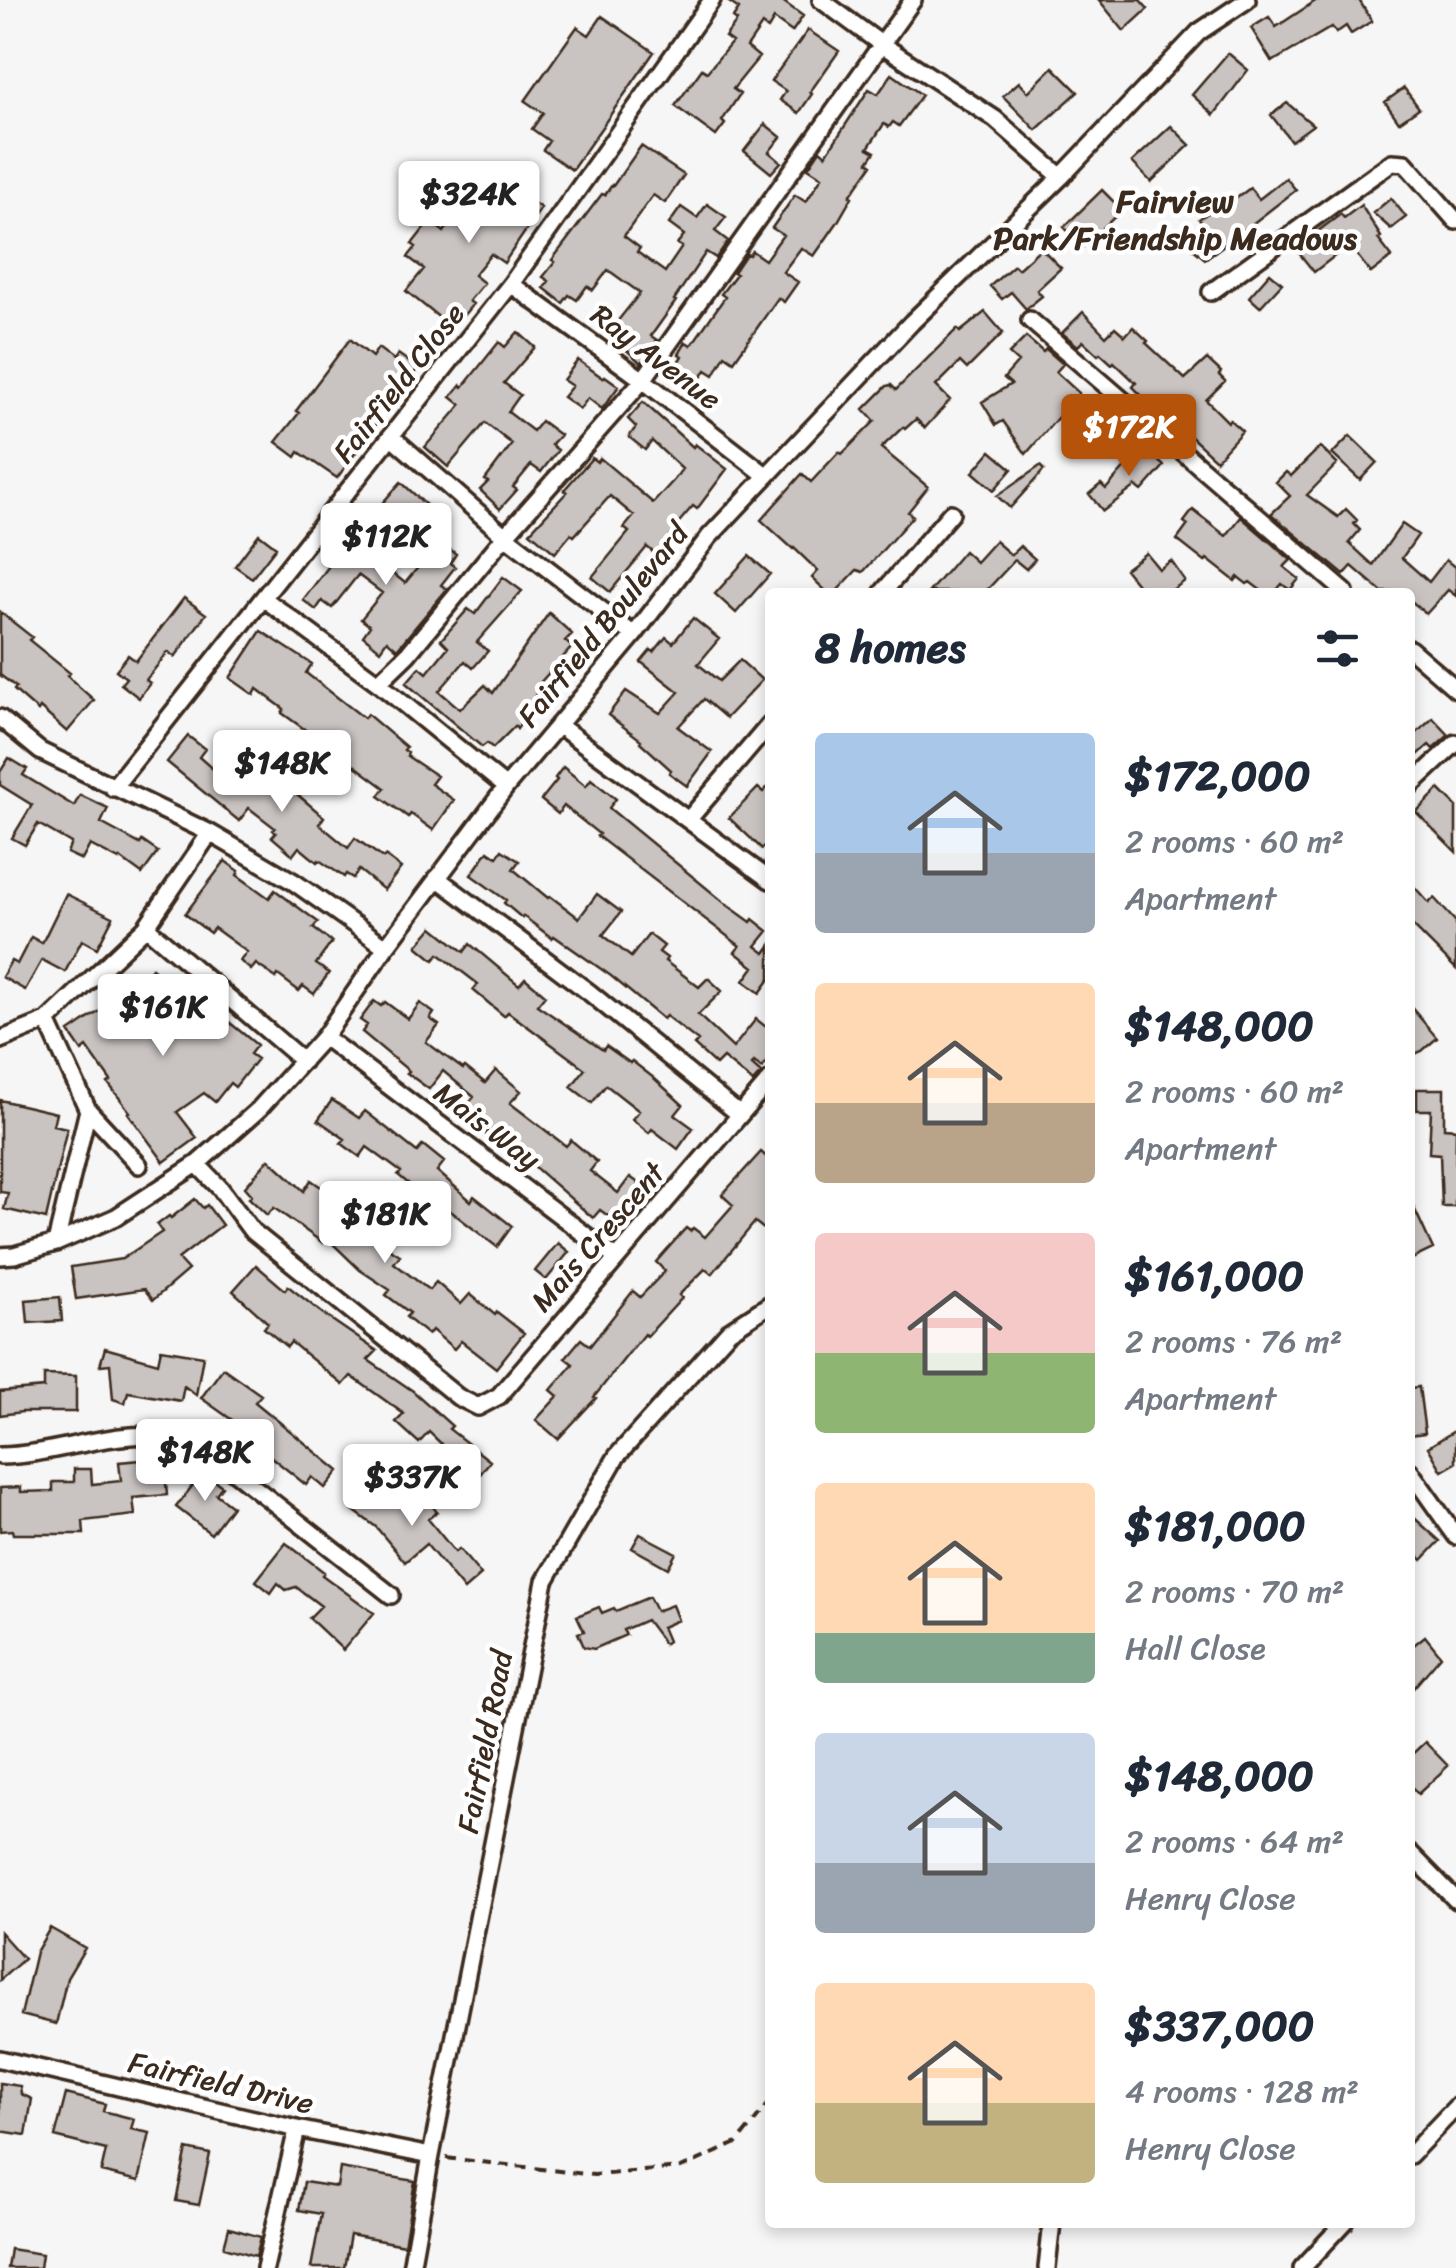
<!DOCTYPE html>
<meta charset="utf-8">
<style>
:root{--surface:#fff;--page:#f6f6f7;--text:#1f2937;--muted:#747a83;--accent:#b45309}
body{margin:0;font-family:Sriracha,sans-serif;background:var(--page);color:var(--text);height:100vh;display:flex;flex-direction:column;font-size:38px;white-space:nowrap}
*{box-sizing:border-box;margin:0}
p{font-size:32px;color:var(--muted)}
.icon{flex:none;width:55px;height:55px;fill:none;stroke:currentColor;stroke-width:2;stroke-linecap:round;stroke-linejoin:round}
.map{position:relative;flex:1;overflow:hidden}
.drawer{position:absolute;left:765px;top:588px;width:650px;height:1640px;display:flex;flex-direction:column;background:var(--surface);border-radius:10px;box-shadow:0 5px 15px #0003}
.drawer>*{flex:none}
.price{position:absolute;translate:-50% -85px;padding:0 22px;border-radius:10px;background:#fff;color:#222;font-size:32px;line-height:65px;filter:drop-shadow(0 2px 5px #0008)}
.price::after{content:'';position:absolute;left:50%;top:60px;width:30px;height:22px;margin-left:-15px;background:inherit;clip-path:polygon(0 0,100% 0,50% 100%)}
.price.on{background:var(--accent);color:#fff}
ul{padding:0;list-style:none}
li{display:flex;align-items:center;gap:30px;height:250px;padding:0 50px}
li span{display:grid;place-items:center;flex:none;width:280px;height:200px;border-radius:10px;color:#555}
li>.icon{margin-inline-start:auto}
span .icon{width:120px;height:120px;fill:#fffc;stroke-width:1}
li b{font-size:42px}
h2{display:flex;justify-content:space-between;align-items:center;height:120px;padding:0 50px;font-size:42px}
.map>svg:first-child{display:block}
</style>
<div class="map">
<svg width="1456" height="2268" viewBox="0 0 1456 2268">
<rect width="100%" height="100%" fill="#f7f6f6"/>
<filter id="ink" filterUnits="userSpaceOnUse"><feTurbulence type="fractalNoise" baseFrequency=".01" numOctaves="2"/><feDisplacementMap in="SourceGraphic" scale="20" xChannelSelector="R" yChannelSelector="G"/><feConvolveMatrix kernelMatrix="1 2 1 2 8 2 1 2 1" color-interpolation-filters="sRGB"/></filter>
<g filter="url(#ink)">
<path fill="#c9c3c1" stroke="#3b2a1e" stroke-width="2.5" d="M726,0H781L803,16L792,32L774,19L768,29L762,25L747,47L759,57L733,89L740,94L722,121L725,124L716,136L675,106L702,69L707,72L732,42L725,37L737,21L733,18L739,9Z
M1099,0H1140L1148,9L1124,31Z
M1317,0H1359L1372,21L1351,34L1346,26L1336,33L1332,27L1272,62L1251,28L1269,17L1276,27Z
M602,16L654,52L572,170L543,150L549,141L532,129L543,113L525,101L577,27L589,35Z
M808,30L839,51L810,92L812,94L799,113L780,100L786,91L771,81Z
M1228,53L1248,70L1214,115L1192,95Z
M1053,67L1078,92L1036,130L1003,96L1019,82L1028,92Z
M892,74L922,95L899,126L893,122L889,127L884,124L868,148L875,152L868,162L872,165L850,196L852,197L837,223L814,256L801,248L783,272L798,282L784,302L778,298L734,361L725,355L714,375L706,370L691,393L668,377L682,356L679,354L686,342L691,345L695,340L725,297L721,294L736,274L734,272L746,254L749,255L752,251L765,260L783,235L772,228L795,195L806,202L822,177L808,168L820,150L826,155L869,89L878,94Z
M1404,88L1419,108L1399,122L1385,102Z
M1287,103L1313,125L1291,141L1271,115Z
M765,124L781,137L769,152L781,162L771,173L744,151Z
M1171,126L1190,145L1151,182L1132,162Z
M641,146L684,175L665,203L653,195L624,236L640,248L637,252L665,272L682,247L677,244L684,235L669,224L681,207L697,218L707,204L726,217L715,231L728,241L716,258L706,252L674,300L676,301L651,336L657,340L641,363L608,333L640,293L608,270L593,290L587,286L577,300L569,295L563,303L544,288L549,281L543,277L555,262L552,260L602,194L605,195L612,185L613,186Z
M487,171L541,208L504,263L491,254L474,275L484,283L469,301L473,304L457,323L445,314L441,319L406,291L424,269L408,257L416,247L412,244L430,221L444,232Z
M1286,178L1296,190L1243,231L1205,259L1192,248L1210,234L1199,219L1222,203L1225,207L1250,188L1259,199Z
M1102,190L1122,210L1083,247L1064,227Z
M1391,198L1406,217L1391,229L1373,213Z
M1361,205L1381,237L1378,239L1392,257L1371,273L1349,245L1314,272L1295,248L1341,214L1344,218Z
M1041,248L1061,268L1037,290L1042,296L1026,309L1011,292L1002,299L990,286L1014,265L1018,269Z
M1270,273L1282,283L1260,307L1249,297Z
M985,312L1003,333L967,369L960,362L936,386L950,400L925,428L916,419L905,429L903,427L881,448L928,487L908,512L913,516L863,572L857,570L836,592H827L812,578L818,571L794,548L793,549L761,520L802,474L811,482L839,452L842,454L875,421L864,409L887,386L891,385L896,390L957,329L960,332Z
M1083,312L1106,336L1115,327L1125,336L1133,327L1148,341L1146,343L1185,379L1207,359L1221,372L1219,375L1225,381L1206,400L1228,422L1230,420L1242,431L1216,460L1188,434L1186,437L1167,418L1164,421L1153,411L1155,409L1133,387L1136,383L1114,362L1112,364L1100,353L1098,355L1083,341L1078,346L1062,333Z
M518,332L535,347L504,383L520,395L508,412L533,431L541,421L560,435L551,445L558,450L541,472L531,465L513,487L517,490L500,509L480,490L488,482L485,480L512,444L485,423L448,467L425,447L461,405L451,397L461,385L463,387L499,342L505,347Z
M1026,337L1043,352L1046,349L1063,364L1056,372L1079,393L1026,454L1003,421L996,425L982,402L1011,384L1004,378L1018,362L1009,354Z
M350,339L372,357L378,348L394,360L398,354L418,368L337,478L299,452L296,457L276,442L299,413L296,411Z
M578,360L603,378L605,376L619,386L602,409L588,398L580,409L563,397L572,386L563,380Z
M643,402L693,447L695,444L727,469L697,509L693,506L674,528L676,529L671,535L676,539L660,558L647,547L610,592L592,577L629,532L624,528L634,516L610,496L574,536L571,534L555,553L530,532L567,492L564,490L592,458L597,462L600,458L653,503L674,480L682,469L652,441L645,450L629,437L636,427L628,419Z
M1350,436L1377,462L1360,480L1332,454Z
M1143,447L1164,466L1142,491L1136,486L1103,511L1089,494L1101,484L1106,489Z
M1320,447L1337,464L1307,495L1338,517L1346,509L1357,520L1354,524L1360,530L1349,543L1373,565L1402,524L1418,535L1402,558L1429,582L1446,560L1456,568V596L1448,590L1426,614L1410,600V592H1382L1352,566L1344,575L1271,514L1290,496L1276,482L1286,472L1291,476Z
M991,451L1012,469L994,490L973,472Z
M1040,466L1044,470L1010,508L997,496Z
M401,482L426,505L412,520L405,514L396,524L378,508Z
M1193,510L1226,536L1241,517L1291,560L1284,567L1299,579L1290,590L1282,584L1275,592H1263L1250,582L1247,584L1238,577L1235,581L1207,559L1205,562L1177,540L1188,525L1184,522Z
M375,531L389,542L375,559L405,583L425,559L422,557L437,539L456,554L450,563L455,567L441,585L447,589L397,649L387,640L380,650L363,636L370,626L361,619L382,593L358,575L332,608L322,601L316,610L303,600L348,541L352,544L360,534L368,540Z
M259,534L276,547L252,578L235,566Z
M995,541L1011,555L1020,546L1035,559L1026,569L1015,560L985,592H929L964,551L976,562Z
M1146,553L1159,569L1171,561L1185,581L1169,592H1124L1137,584L1125,569Z
M749,556L770,574L736,613L715,594Z
M503,577L522,591L477,642L488,651L473,668L465,661L439,691L460,709L485,685L493,693L549,613L572,634L565,641L572,647L538,685L541,687L534,697L537,700L517,729L515,726L493,748L487,743L482,747L406,683L420,667L427,673L448,647L441,640L468,609L475,614Z
M184,598L206,614L175,657L168,652L146,680L150,683L139,698L121,684L126,678L116,670L128,655L136,661Z
M0,612L32,637L29,640L70,673L67,676L94,700L67,732L40,708L38,711L14,690L16,687L0,675Z
M693,618L719,639L698,664L719,681L740,660L762,680L726,718L704,699L678,727L712,752L687,786L669,773L671,770L640,742L641,740L608,715L626,691L660,713L679,692L641,662L651,650L654,652L666,637L673,643Z
M261,631L312,664L306,673L364,718L367,714L406,747L404,750L408,753L407,756L437,776L431,784L454,800L433,830L411,814L408,817L379,796L385,788L331,748L322,759L303,744L311,734L282,713L284,709L257,689L254,695L230,678Z
M1433,718L1449,735L1433,749L1429,745L1410,762V739Z
M188,736L205,749L199,757L231,785L250,760L275,780L282,772L296,783L291,789L324,817L319,824L348,848L355,838L383,858L385,856L401,868L384,890L359,870L353,878L346,874L344,877L319,860L317,862L299,847L293,855L272,837L276,833L273,830L275,828L249,808L239,821L167,762Z
M9,758L27,769L23,775L74,806L80,795L108,808L101,823L140,844L142,841L158,852L142,874L120,858L119,860L90,845L82,860L67,853L71,843L38,824L25,845L12,838L32,805L0,785V772Z
M563,767L586,786L591,779L616,799L609,808L726,904L751,922L753,919L768,931L756,946L765,953L770,946V979L760,993L744,981L754,967L735,952L740,946L597,836L599,834L564,806L558,814L541,800L557,780L555,778Z
M770,784V840L762,849L729,818L758,788L763,792Z
M1439,789L1456,806V852L1416,812Z
M502,850L519,861L513,869L548,898L550,896L579,918L597,894L621,912L603,935L631,957L649,934L664,946L659,952L667,958L665,961L699,987L708,978L722,991L698,1015L733,1048L756,1019L770,1030V1059L762,1068L754,1062L752,1065L761,1073L753,1082L723,1058L716,1065L694,1045L698,1041L666,1016L663,1019L611,976L554,936L552,938L523,916L522,918L504,903L506,900L471,875L488,851L497,857Z
M225,861L239,871L237,875L269,898L275,890L318,922L313,928L332,942L316,964L329,973L314,994L303,986L299,991L278,975L276,978L256,964L251,970L240,961L247,952L214,928L210,933L185,914Z
M1410,882L1429,903L1434,898L1456,922V969L1410,923Z
M66,894L113,917L97,948L82,940L65,972L42,960L25,990L2,977L11,961L17,964L31,937L42,943Z
M433,927L464,952L470,944L519,985L525,978L545,995L537,1005L603,1050L606,1046L630,1063L632,1061L655,1079L683,1105L675,1115L693,1128L678,1149L652,1129L649,1133L632,1119L639,1111L606,1085L592,1103L571,1087L585,1069L508,1012L504,1016L473,990L478,984L439,954L434,960L417,946Z
M152,968L194,1002L190,1010L218,1035L229,1022L257,1045L250,1054L257,1059L235,1087L230,1083L215,1102L204,1093L177,1112L197,1138L164,1162L128,1113L130,1112L108,1083L111,1081L87,1047L82,1051L69,1032L113,1002L118,1009Z
M374,1001L381,1006L385,1002L408,1019L420,1003L434,1013L430,1019L439,1025L426,1042L463,1069L465,1067L485,1083L496,1070L521,1091L510,1103L566,1146L571,1140L597,1162L590,1171L618,1193L630,1177L654,1194L627,1230L600,1210L593,1218L490,1128L485,1134L460,1113L474,1097L443,1071L429,1089L407,1073L409,1071L362,1032L367,1025L360,1020Z
M1410,1006L1437,1038L1422,1051L1410,1056Z
M1417,1089H1444V1128L1456,1129L1455,1207H1442L1440,1154L1429,1153L1431,1110H1417Z
M0,1100L56,1113L53,1125L67,1128L46,1219L4,1209L8,1193L0,1192Z
M332,1100L359,1118L365,1111L417,1152L423,1145L444,1162L437,1171L471,1201L474,1196L512,1226L497,1247L444,1206L440,1210L398,1175L401,1172L367,1147L360,1157L341,1143L345,1139L318,1120Z
M761,1152L770,1160V1234L755,1222L712,1274L705,1269L679,1295L682,1298L647,1336L644,1334L594,1397L596,1398L558,1439L536,1420L558,1396L551,1390L573,1364L565,1358L581,1339L590,1346L633,1291L640,1297L665,1271L656,1262L686,1228L690,1231L693,1228L705,1237L733,1205L722,1195Z
M269,1159L304,1191L311,1180L327,1191L323,1197L353,1220L363,1210L385,1230L376,1240L400,1255L394,1263L429,1290L436,1282L461,1304L470,1294L495,1315L497,1312L524,1333L496,1368L461,1341L454,1349L432,1330L428,1335L406,1317L410,1313L386,1295L390,1290L360,1270L327,1238L323,1243L274,1208L267,1215L249,1198L252,1195L245,1187Z
M195,1199L203,1208L207,1205L222,1225L178,1259L188,1270L153,1300L144,1289L76,1299L71,1267L122,1259L162,1232L157,1225L169,1216L171,1218Z
M1410,1199L1433,1249L1410,1260Z
M558,1243L569,1252L546,1280L535,1271Z
M256,1265L285,1290L288,1286L326,1316L377,1351L368,1360L413,1391L452,1426L449,1429L490,1461L466,1493L450,1482L456,1473L447,1466L454,1456L429,1432L419,1443L396,1422L404,1414L351,1376L343,1385L291,1342L287,1347L264,1328L268,1323L233,1291Z
M60,1297L62,1321L28,1323L26,1300Z
M105,1348L158,1363L161,1349L203,1356L196,1395L184,1386L181,1401L128,1392L125,1403L113,1399L110,1364L100,1365Z
M223,1368L261,1395L255,1402L339,1471L325,1488L312,1477L306,1485L255,1444L259,1439L201,1398Z
M44,1375L76,1376V1412H22L0,1415V1392L44,1388Z
M1419,1387L1425,1433L1410,1435V1388Z
M1456,1430V1463L1442,1471L1428,1447Z
M164,1458L167,1495L133,1498L135,1515L83,1521L84,1534H13L12,1530L0,1531V1488L21,1487V1492L53,1491V1482H74V1469H91L92,1484L121,1481L119,1462Z
M203,1472L222,1486L216,1494L232,1506L211,1534L176,1507Z
M377,1478L410,1503L422,1493L437,1512L428,1519L455,1552L459,1549L481,1575L464,1590L426,1544L405,1562L376,1527L353,1510Z
M1410,1514L1440,1541L1422,1560L1410,1547Z
M640,1534L676,1553L668,1568L632,1548Z
M286,1543L324,1572L322,1575L374,1613L343,1650L309,1618L321,1606L296,1587L286,1590L278,1583L271,1593L256,1581Z
M649,1597L656,1611L672,1605L678,1620L662,1627L668,1641L664,1644L646,1620L623,1630L626,1635L594,1649L584,1647L578,1633L584,1631L577,1616L599,1607L602,1613L614,1608L616,1611Z
M1425,1636L1441,1656L1410,1692V1648Z
M1425,1742L1448,1766L1418,1794L1410,1785V1756Z
M50,1928L85,1948L67,1978L56,2024L21,2015L36,1952Z
M0,1932L24,1959L0,1980Z
M0,2083L20,2086L21,2094L32,2099L26,2135L0,2131Z
M66,2094L105,2104L103,2111L134,2119L131,2129L150,2133L139,2181L101,2172L106,2150L55,2137Z
M187,2149L210,2154L199,2205L176,2201Z
M340,2168L415,2181L404,2245L350,2235L344,2268H311L321,2214L299,2210L304,2182L337,2187Z
M229,2228L261,2237L256,2256L224,2247Z
M10,2249L42,2254L40,2268H7Z"/>
<g fill="none" stroke-linecap="round" stroke-linejoin="round">
<g stroke="#3b2a1e" stroke-width="22">
<path id="minor" d="M821,0L881,44L995,119L1061,177
M511,284L643,380L767,476
M1211,292L1392,162L1405,163L1456,221
M1030,320L1345,592
M392,437L505,536L634,635
M883,592L951,513
M263,598L378,683L506,787
M1410,649L1456,689
M378,683L408,654L505,536L643,380L913,0
M0,718L40,751L210,833L294,882L386,947
M558,725L770,880
M1410,786L1456,743
M113,788L511,284L712,0
M689,819L770,724
M437,878L590,993L740,1115
M146,927L303,1061
M47,1021L88,1110L139,1165
M324,1037L616,1258
M0,1040L47,1021L146,927L210,833
M197,1164L220,1188L251,1230L458,1397L478,1407L499,1396L770,1080
M56,1243L88,1110
M0,1256L14,1255L56,1243L116,1217L197,1164L259,1109L324,1037L386,947L506,787L634,635L709,537L912,322L1061,177L1199,32L1247,0
M0,1456C58,1455 116,1427 174,1438C184,1440 195,1445 204,1448L391,1595
M1410,1471L1456,1536
M1410,1853L1456,1900
M0,2059L297,2129L431,2156
M1410,2155L1456,2107
M265,2268L297,2129
M411,2268L431,2156L545,1581L617,1456L729,1331L770,1304
M1047,2268L1052,2222
M1302,2268L1345,2222"/>
</g>
<path stroke="#3b2a1e" stroke-width="4" stroke-dasharray="10 8" stroke-linecap="butt" d="M446,2158L594,2175L681,2168L737,2143L770,2102"/>
<use href="#minor" stroke="#fff" stroke-width="15"/>
</g>
</g>
<g text-anchor="middle" stroke-width="9" stroke-linejoin="round" paint-order="stroke">
<g font-size="30" fill="#3b2a1e" stroke="#fff">
<text transform="translate(656 357) rotate(37)" y="10">Ray Avenue</text>
<text transform="translate(399 383) rotate(-52)" y="10">Fairfield Close</text>
<text transform="translate(603 625) rotate(-51)" y="10">Fairfield Boulevard</text>
<text transform="translate(487 1126) rotate(37)" y="10">Mais Way</text>
<text transform="translate(598 1237) rotate(-49)" y="10">Mais Crescent</text>
<text transform="translate(485 1742) rotate(-79)" y="10">Fairfield Road</text>
<text transform="translate(221 2083) rotate(13)" y="10">Fairfield Drive</text>
</g>
<g font-size="32" font-weight="bold" fill="#3b2a1e" stroke="#fff">
<text x="1175" y="212">Fairview<tspan x="1175" dy="37">Park/Friendship Meadows</tspan></text>
</g>
</g>
</svg>
<b class="price" style="left:469px;top:246px">$324K</b>
<b class="price on" style="left:1129px;top:479px">$172K</b>
<b class="price" style="left:386px;top:588px">$112K</b>
<b class="price" style="left:282px;top:815px">$148K</b>
<b class="price" style="left:163px;top:1059px">$161K</b>
<b class="price" style="left:385px;top:1266px">$181K</b>
<b class="price" style="left:205px;top:1504px">$148K</b>
<b class="price" style="left:412px;top:1529px">$337K</b>
<section class="drawer">
<h2>8 homes<svg class="icon" aria-label="filters" viewBox="0 0 24 24"><path d="M4 7h16M4 17h16"/><circle cx="9" cy="7" r="2"/><circle cx="15" cy="17" r="2"/></svg></h2>
<ul>
<li><span style="background:linear-gradient(#a9c7e8 60%,#9aa5b1 0)"><svg class="icon" aria-label="home" viewBox="0 0 24 24"><path d="M3 11l9-7 9 7M6 9v11h12V9"/></svg></span><div><b>$172,000</b><p>2 rooms · 60 m²</p><p>Apartment</p></div></li>
<li><span style="background:linear-gradient(#ffd9b3 60%,#b9a48a 0)"><svg class="icon" aria-label="home" viewBox="0 0 24 24"><path d="M3 11l9-7 9 7M6 9v11h12V9"/></svg></span><div><b>$148,000</b><p>2 rooms · 60 m²</p><p>Apartment</p></div></li>
<li><span style="background:linear-gradient(#f6c9c9 60%,#8fb573 0)"><svg class="icon" aria-label="home" viewBox="0 0 24 24"><path d="M3 11l9-7 9 7M6 9v11h12V9"/></svg></span><div><b>$161,000</b><p>2 rooms · 76 m²</p><p>Apartment</p></div></li>
<li><span style="background:linear-gradient(#ffd9b3 75%,#7fa58c 0)"><svg class="icon" aria-label="home" viewBox="0 0 24 24"><path d="M3 11l9-7 9 7M6 9v11h12V9"/></svg></span><div><b>$181,000</b><p>2 rooms · 70 m²</p><p>Hall Close</p></div></li>
<li><span style="background:linear-gradient(#c9d6e8 65%,#9aa5b1 0)"><svg class="icon" aria-label="home" viewBox="0 0 24 24"><path d="M3 11l9-7 9 7M6 9v11h12V9"/></svg></span><div><b>$148,000</b><p>2 rooms · 64 m²</p><p>Henry Close</p></div></li>
<li><span style="background:linear-gradient(#ffd9b3 60%,#c2b280 0)"><svg class="icon" aria-label="home" viewBox="0 0 24 24"><path d="M3 11l9-7 9 7M6 9v11h12V9"/></svg></span><div><b>$337,000</b><p>4 rooms · 128 m²</p><p>Henry Close</p></div></li>
</ul>
</section>
</div>
